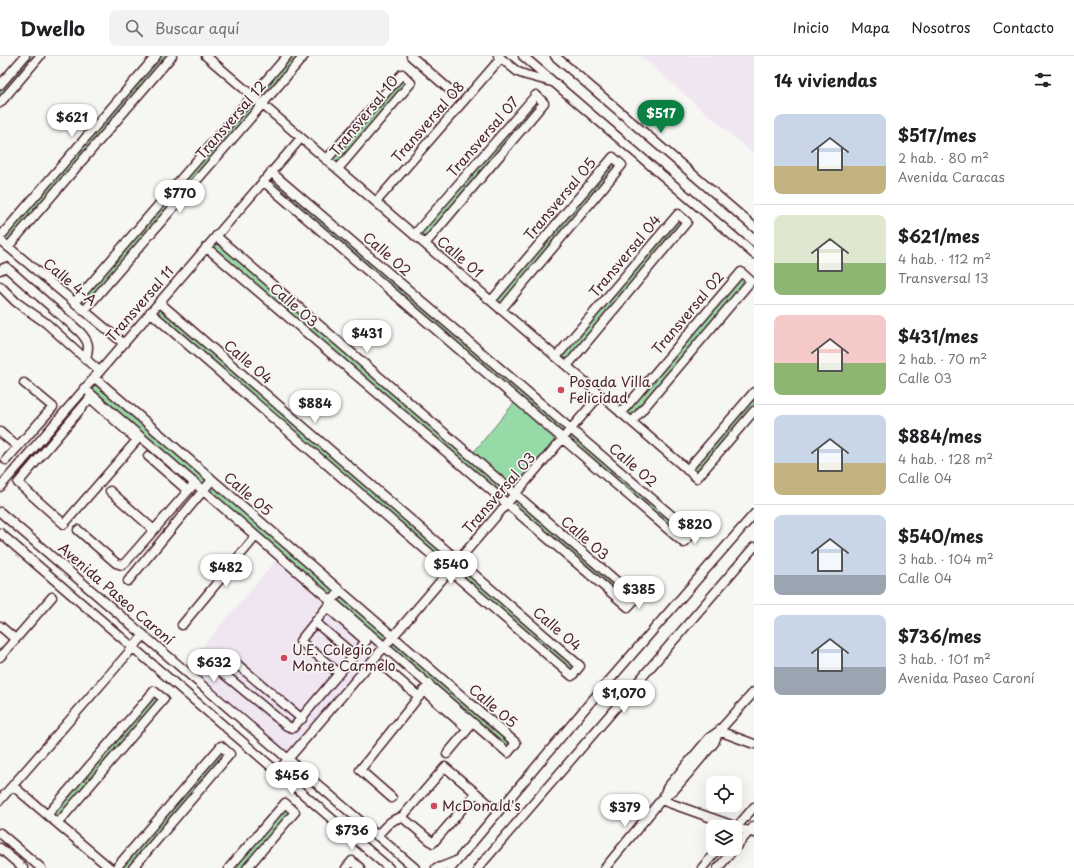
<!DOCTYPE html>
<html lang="es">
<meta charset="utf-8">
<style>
:root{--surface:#fff;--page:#f2f2f2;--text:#202124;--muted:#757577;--line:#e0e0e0;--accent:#0b8043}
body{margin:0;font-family:"Playpen Sans",sans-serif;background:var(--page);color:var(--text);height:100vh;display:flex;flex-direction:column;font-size:15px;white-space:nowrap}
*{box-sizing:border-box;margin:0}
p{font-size:13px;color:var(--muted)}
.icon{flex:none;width:22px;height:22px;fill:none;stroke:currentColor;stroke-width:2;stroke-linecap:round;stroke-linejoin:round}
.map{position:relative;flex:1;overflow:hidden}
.side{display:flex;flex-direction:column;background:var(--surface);width:320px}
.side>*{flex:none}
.tools{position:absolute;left:706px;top:720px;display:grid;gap:8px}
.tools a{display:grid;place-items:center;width:36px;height:36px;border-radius:8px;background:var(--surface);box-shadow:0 4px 16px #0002;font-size:20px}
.price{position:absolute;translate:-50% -34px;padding:0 9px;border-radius:14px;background:#fff;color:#222;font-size:13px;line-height:26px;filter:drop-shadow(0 1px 2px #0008)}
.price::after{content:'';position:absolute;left:50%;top:24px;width:12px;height:9px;margin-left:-6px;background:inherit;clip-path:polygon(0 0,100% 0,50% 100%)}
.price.current{background:var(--accent);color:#fff}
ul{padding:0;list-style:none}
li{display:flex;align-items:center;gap:12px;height:100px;padding:0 20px}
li+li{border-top:1px solid var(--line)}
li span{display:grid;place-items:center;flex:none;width:112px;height:80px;border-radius:8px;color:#555}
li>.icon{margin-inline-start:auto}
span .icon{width:48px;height:48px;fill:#fffc;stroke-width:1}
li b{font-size:17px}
h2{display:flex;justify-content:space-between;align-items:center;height:48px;padding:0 20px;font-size:17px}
header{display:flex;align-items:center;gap:24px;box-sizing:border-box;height:56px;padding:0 20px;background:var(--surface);border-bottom:1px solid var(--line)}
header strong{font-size:19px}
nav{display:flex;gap:22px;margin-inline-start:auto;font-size:14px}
.search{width:280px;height:36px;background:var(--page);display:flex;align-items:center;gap:10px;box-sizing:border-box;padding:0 14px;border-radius:8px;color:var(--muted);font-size:15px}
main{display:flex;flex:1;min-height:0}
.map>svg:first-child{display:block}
</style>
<header>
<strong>Dwello</strong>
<div class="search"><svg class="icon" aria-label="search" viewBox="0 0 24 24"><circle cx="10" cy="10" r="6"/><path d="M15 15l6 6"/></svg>Buscar aquí</div>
<nav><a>Inicio</a><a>Mapa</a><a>Nosotros</a><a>Contacto</a></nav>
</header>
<main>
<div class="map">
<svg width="754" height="812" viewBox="0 0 754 812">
<rect width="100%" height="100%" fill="#f6f6f2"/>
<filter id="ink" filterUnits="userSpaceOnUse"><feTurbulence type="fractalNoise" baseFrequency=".025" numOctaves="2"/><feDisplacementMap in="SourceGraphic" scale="8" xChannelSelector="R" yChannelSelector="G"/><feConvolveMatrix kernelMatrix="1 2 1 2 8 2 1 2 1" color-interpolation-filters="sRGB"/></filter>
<g filter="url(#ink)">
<path fill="#efe6f1" d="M640,0H754V98Z
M280,500L385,590L288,703L183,613Z"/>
<path fill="#96dba7" stroke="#707d69" d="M25,0H40L0,47V29Z
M156,0H172L8,191L0,182Z
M288,0H303L84,255L74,247Z
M402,18L411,27L337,113L326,104Z
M536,39L544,47L425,188L415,180Z
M613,101L622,109L501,254L491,245Z
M271,116L692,477L684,487L263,125Z
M678,158L687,166L566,310L556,301Z
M216,181L636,542L628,551L207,191Z
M741,216L751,225L632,366L621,357Z
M159,246L580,610L572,620L150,256Z
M94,321L516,687L508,697L84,332Z
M754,336V355L697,422L688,414Z
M514,347L555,384L513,432L473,397Z
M154,635L164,643L58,767L48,758Z
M221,690L230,698L133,812H116Z
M285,747L295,756L247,812H229Z"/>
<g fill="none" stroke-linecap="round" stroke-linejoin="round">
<g stroke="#4a1f2b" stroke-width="11">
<path id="minor" d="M206,0L697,422L754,355
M411,0L451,35
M498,0L518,16L526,19L552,26
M523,0L754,198
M555,0L754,171
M0,29L25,0
M0,47L40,0
M326,104L402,18L411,27L338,113
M263,125L684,487L692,477L271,116
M376,146L501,2
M414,179L536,39L544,47L425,188
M0,181L156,0
M0,184L123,287
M8,191L172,0
M206,191L628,551L636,542L216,180
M0,214L6,211L80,276C90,287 89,290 86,304
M0,230L16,246L46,267L99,315
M491,245L613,101L622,109L501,254
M74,247L287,0
M84,255L304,0
M150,256L572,620L580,610L159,246
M556,301L678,158L687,166L567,310
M84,332L508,697L516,687L94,321
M90,342L137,384L64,468L18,427Z
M621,357L741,216L751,225L632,366
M0,376L18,391
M148,400L188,435
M6,404L53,351L24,327
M687,414L754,336
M0,431L301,82
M110,435L154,474
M0,456L415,812
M78,474L116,507L122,509L125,507L195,427
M0,477L389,812
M128,525L212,424
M315,566L354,599
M182,569L256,480
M0,570L15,583
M0,601L52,541
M381,608L419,641
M213,609L287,670L293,672L366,585L327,551
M213,609H238L302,663
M339,617L300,585L340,535
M424,635L468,673L447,698
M719,675L754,688
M277,716L600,339
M13,730L110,812
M476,737L498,756
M392,742L360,714L429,628
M0,744L144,579
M661,744L754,777
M662,744L667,732L709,682L719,675L754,636
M48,758L154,635L164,643L58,767
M735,773L754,751
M0,777L41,812
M377,780C385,771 391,763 402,761L445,711L476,737L433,787L402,761
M0,792L23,812
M735,792L754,770
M116,812L221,690L230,698L133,812
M229,812L285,747L295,756L247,812
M346,812L352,805L360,812
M436,812L441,811L456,805
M451,812L588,649L754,458
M478,812L754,491
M605,812L661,744L675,733L714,687L719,675
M702,812L718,793
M718,812L734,793"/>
</g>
<use href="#minor" stroke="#f6f6f2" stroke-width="8"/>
</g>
</g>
<g fill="#d1495b" stroke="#f6f6f2" stroke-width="1.5">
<circle cx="561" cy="334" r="4"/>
<circle cx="284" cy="602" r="4"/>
<circle cx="434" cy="750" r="4"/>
</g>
<g text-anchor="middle" stroke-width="3.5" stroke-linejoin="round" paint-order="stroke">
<g font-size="14" fill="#4a1f2b" stroke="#f6f6f2">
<text transform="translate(364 60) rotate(-51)" y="5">Transversal 10</text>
<text transform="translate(231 64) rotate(-49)" y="5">Transversal 12</text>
<text transform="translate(428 66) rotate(-49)" y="5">Transversal 08</text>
<text transform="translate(483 81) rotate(-49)" y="5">Transversal 07</text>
<text transform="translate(560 143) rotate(-50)" y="5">Transversal 05</text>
<text transform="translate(387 198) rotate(41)" y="5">Calle 02</text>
<text transform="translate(625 200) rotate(-50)" y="5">Transversal 04</text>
<text transform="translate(460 201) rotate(41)" y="5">Calle 01</text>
<text transform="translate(70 226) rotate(40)" y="5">Calle 4-A</text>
<text transform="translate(140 248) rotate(-49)" y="5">Transversal 11</text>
<text transform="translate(294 249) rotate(41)" y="5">Calle 03</text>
<text transform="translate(688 257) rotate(-50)" y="5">Transversal 02</text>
<text transform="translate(248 306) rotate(41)" y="5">Calle 04</text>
<text transform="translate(633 409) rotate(41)" y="5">Calle 02</text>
<text transform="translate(499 437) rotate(-49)" y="5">Transversal 03</text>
<text transform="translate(248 438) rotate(41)" y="5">Calle 05</text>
<text transform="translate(585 482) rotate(41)" y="5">Calle 03</text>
<text transform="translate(116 538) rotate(41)" y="5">Avenida Paseo Caroní</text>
<text transform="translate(557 573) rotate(41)" y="5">Calle 04</text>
<text transform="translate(493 650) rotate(41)" y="5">Calle 05</text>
</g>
<g font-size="14" fill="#4a1f2b" stroke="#f6f6f2" text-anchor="start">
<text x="569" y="331">Posada Villa<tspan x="569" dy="16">Felicidad</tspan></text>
<text x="292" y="599">U.E. Colegio<tspan x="292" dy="16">Monte Carmelo</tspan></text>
<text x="442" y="755">McDonald's</text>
</g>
</g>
</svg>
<div class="tools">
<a><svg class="icon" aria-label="locate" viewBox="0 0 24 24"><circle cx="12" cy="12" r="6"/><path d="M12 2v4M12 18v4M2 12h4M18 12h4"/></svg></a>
<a><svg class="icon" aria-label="layers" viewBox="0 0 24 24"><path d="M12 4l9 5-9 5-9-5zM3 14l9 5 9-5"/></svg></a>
</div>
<b class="price current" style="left:661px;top:78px">$517</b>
<b class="price" style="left:72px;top:82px">$621</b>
<b class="price" style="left:180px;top:158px">$770</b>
<b class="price" style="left:367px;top:298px">$431</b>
<b class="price" style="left:315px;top:368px">$884</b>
<b class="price" style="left:695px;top:489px">$820</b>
<b class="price" style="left:451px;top:529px">$540</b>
<b class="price" style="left:226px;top:532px">$482</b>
<b class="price" style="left:639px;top:554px">$385</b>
<b class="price" style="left:214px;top:627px">$632</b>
<b class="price" style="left:624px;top:658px">$1,070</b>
<b class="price" style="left:292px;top:740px">$456</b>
<b class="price" style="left:625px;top:772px">$379</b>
<b class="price" style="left:352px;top:795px">$736</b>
</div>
<section class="side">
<h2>14 viviendas<svg class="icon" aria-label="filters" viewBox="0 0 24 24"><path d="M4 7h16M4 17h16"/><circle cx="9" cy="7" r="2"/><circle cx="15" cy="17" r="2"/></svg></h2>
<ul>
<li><span style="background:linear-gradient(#c9d6e8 65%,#c2b280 0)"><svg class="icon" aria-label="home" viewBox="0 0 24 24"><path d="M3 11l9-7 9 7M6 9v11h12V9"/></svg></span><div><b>$517/mes</b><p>2 hab. · 80 m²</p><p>Avenida Caracas</p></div></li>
<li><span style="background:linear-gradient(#dfe7d0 60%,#8fb573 0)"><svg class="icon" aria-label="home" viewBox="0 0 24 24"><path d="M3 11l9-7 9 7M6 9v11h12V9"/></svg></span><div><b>$621/mes</b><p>4 hab. · 112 m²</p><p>Transversal 13</p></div></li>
<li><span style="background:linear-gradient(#f6c9c9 60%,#8fb573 0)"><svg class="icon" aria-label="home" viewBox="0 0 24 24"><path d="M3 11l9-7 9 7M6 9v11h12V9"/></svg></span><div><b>$431/mes</b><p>2 hab. · 70 m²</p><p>Calle 03</p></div></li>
<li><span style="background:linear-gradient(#c9d6e8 60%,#c2b280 0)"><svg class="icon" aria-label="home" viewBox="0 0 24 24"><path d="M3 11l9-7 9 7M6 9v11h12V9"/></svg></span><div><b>$884/mes</b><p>4 hab. · 128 m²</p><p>Calle 04</p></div></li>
<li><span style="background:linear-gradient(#c9d6e8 75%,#9aa5b1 0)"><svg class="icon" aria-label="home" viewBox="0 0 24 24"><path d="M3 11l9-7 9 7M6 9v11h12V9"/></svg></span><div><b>$540/mes</b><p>3 hab. · 104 m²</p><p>Calle 04</p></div></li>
<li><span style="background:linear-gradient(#c9d6e8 65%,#9aa5b1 0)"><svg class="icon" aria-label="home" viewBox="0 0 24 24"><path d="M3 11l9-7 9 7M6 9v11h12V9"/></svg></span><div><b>$736/mes</b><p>3 hab. · 101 m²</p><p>Avenida Paseo Caroní</p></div></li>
</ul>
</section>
</main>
